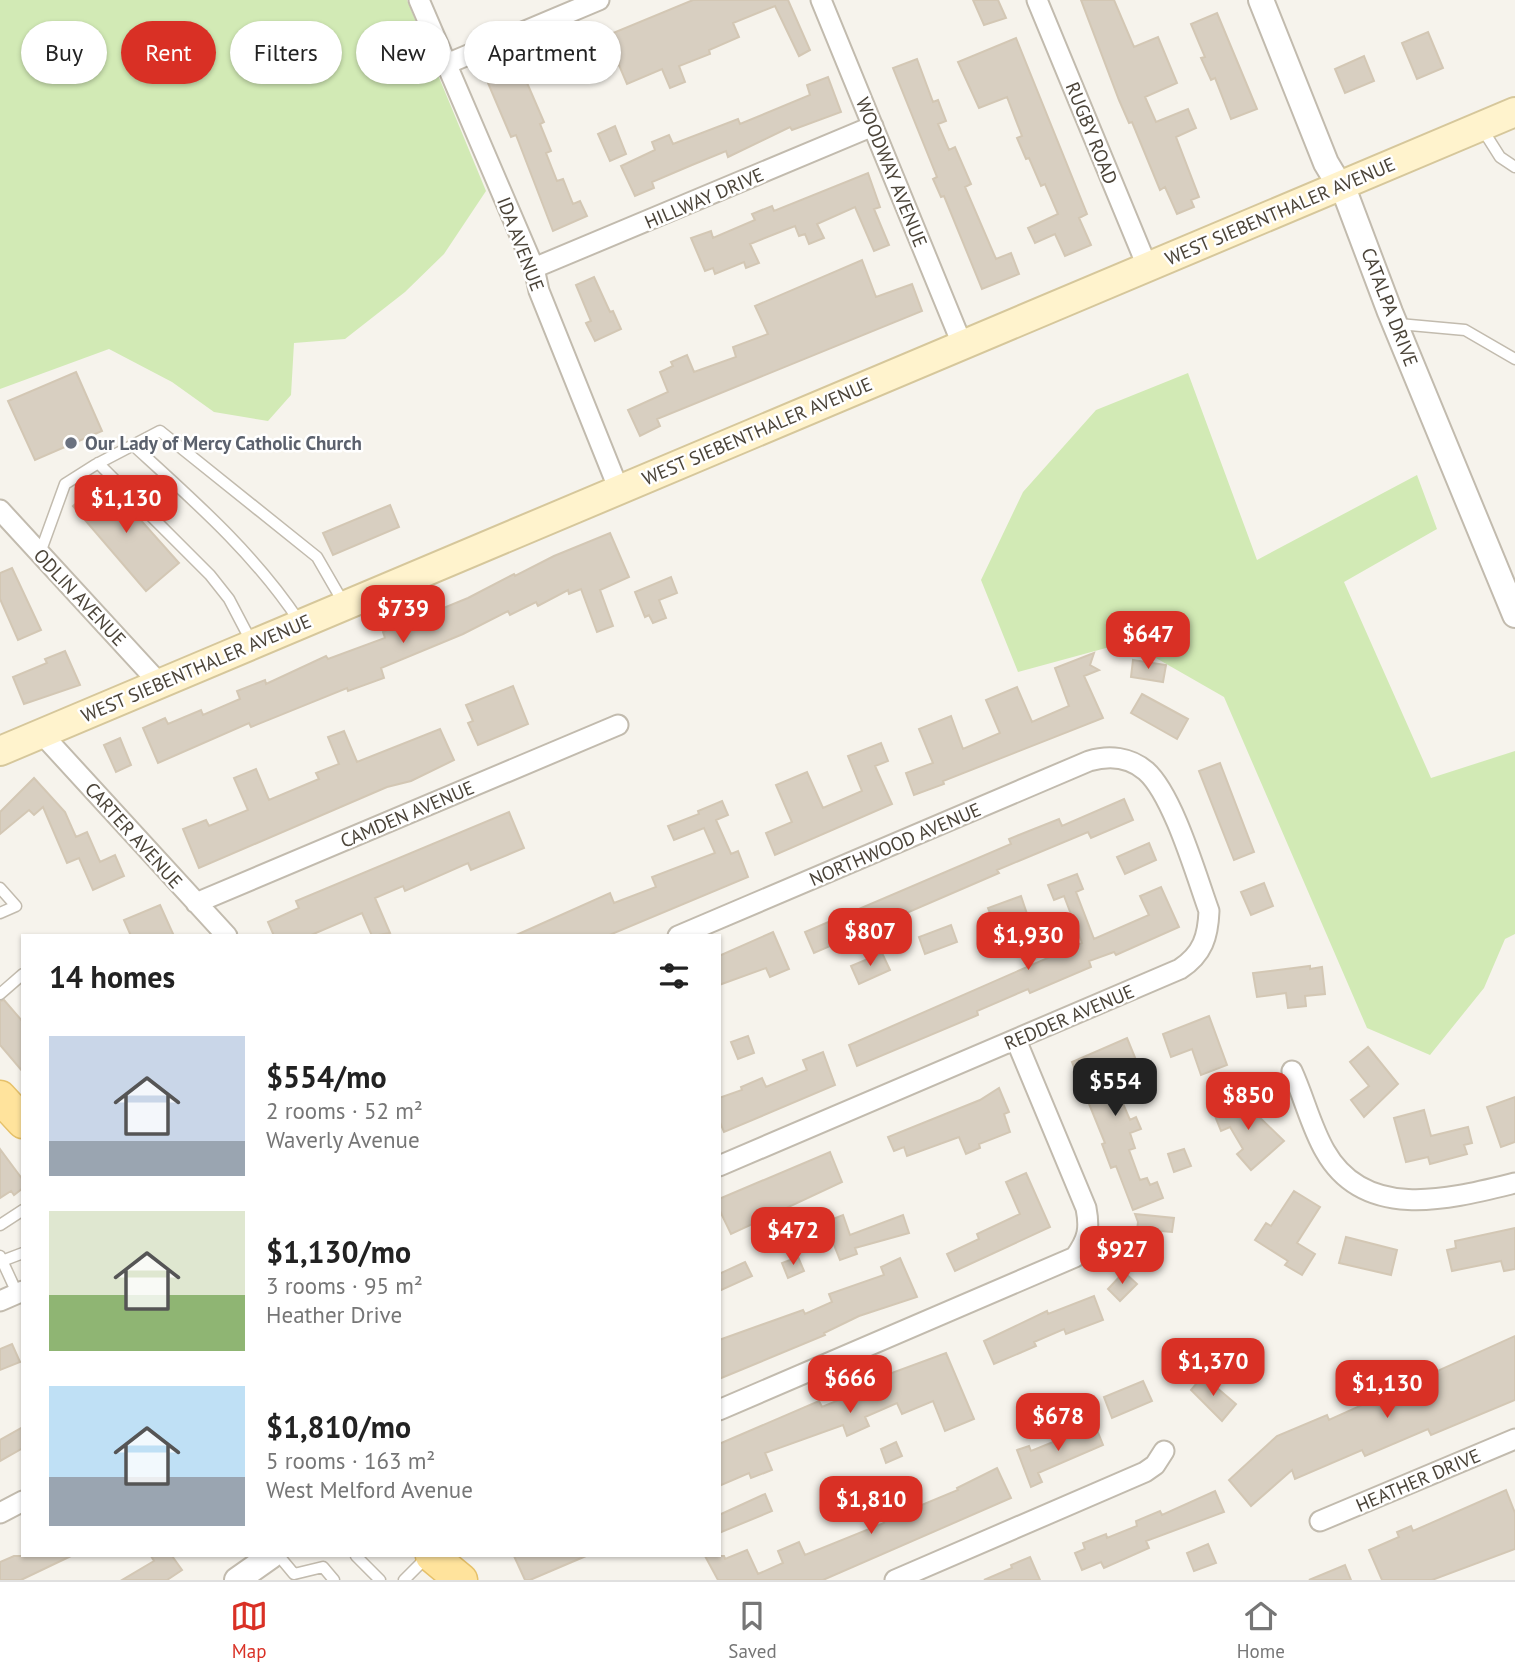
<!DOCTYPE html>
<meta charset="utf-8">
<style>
:root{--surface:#fff;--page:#f6f6f6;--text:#222;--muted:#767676;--line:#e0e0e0;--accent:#d93025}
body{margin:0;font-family:"PT Sans",sans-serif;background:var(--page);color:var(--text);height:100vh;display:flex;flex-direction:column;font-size:26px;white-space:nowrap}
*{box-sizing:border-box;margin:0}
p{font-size:23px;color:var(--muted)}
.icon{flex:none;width:38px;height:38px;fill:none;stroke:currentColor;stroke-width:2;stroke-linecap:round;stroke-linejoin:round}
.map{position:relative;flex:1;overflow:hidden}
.side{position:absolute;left:21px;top:934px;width:700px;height:623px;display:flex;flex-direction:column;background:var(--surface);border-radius:0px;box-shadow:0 2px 5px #0004}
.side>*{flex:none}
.banner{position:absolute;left:21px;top:21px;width:700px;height:63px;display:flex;gap:14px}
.price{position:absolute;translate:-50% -60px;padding:0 16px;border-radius:14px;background:var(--accent);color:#fff;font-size:23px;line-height:46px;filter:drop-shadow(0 2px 4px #0008)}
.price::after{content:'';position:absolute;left:50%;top:42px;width:21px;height:16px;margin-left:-10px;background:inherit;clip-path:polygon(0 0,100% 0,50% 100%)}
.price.current{background:#222;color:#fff}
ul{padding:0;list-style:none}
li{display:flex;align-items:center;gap:21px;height:175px;padding:0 28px}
li span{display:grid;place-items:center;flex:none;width:196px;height:140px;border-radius:0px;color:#555}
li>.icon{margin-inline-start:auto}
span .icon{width:84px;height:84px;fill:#fffc;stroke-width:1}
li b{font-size:30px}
h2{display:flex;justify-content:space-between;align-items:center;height:84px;padding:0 28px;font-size:30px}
.tag{padding:0 24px;border-radius:32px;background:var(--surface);box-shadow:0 2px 5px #0004;font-size:24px;line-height:63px}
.tag.current{background:var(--accent);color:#fff}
.tabs{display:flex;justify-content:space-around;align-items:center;height:98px;border-top:2px solid var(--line);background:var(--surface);font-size:19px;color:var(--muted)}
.tabs a{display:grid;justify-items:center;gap:4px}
.tabs .current{color:var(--accent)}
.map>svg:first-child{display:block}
</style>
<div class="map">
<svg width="1515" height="1580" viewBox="0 0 1515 1580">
<rect width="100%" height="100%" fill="#f6f3ec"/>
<path fill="#d2eab5" d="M0,0H407L486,191L444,254L405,292L345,339L294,343L291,395L268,421L214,412L172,382L109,349L0,389Z
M1188,373L1257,560L1417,475L1437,529L1344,582L1431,778L1515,751V934L1505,939L1484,988L1430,1055L1367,1028L1224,697L1128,642L1018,672L981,580L1023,492L1096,410Z"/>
<path fill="#d8cfc1" stroke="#d3c7b4" stroke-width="2" d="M693,0H788L810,50L799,56L775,6L733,23L739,37L709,50L710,54L679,66L685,82L670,88L662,69L627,84L619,65L612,67L611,64L585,75L572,44L592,35L594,41Z
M973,0H998L1006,18L984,25Z
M1081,0H1114L1134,47L1158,37L1177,83L1145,97L1156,122L1188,109L1196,128L1176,137L1199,197L1191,200L1194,207L1177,214L1165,187L1160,190L1132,122L1129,123L1119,100Z
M1217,13L1257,109L1231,119L1215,78L1211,80L1201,58L1205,57L1191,24Z
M1428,32L1443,68L1417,79L1402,43Z
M1016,38L1087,214L1079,218L1091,245L1065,256L1055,234L1035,243L1028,228L1058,214L1045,184L1041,186L1029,158L1026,159L1017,138L1022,136L1007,97L979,108L958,62Z
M1364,56L1374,81L1345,93L1335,69Z
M917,59L933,102L938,100L946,121L938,124L949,150L955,147L971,184L965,187L996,259L1011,253L1019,274L982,289L944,196L941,197L933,179L937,177L893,68Z
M521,69L544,122L540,124L551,151L546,153L557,181L563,179L573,204L580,201L587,216L553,231L516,135L511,137L488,83Z
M828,77L841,112L792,130L790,127L728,157L726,151L692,165L652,182L654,188L635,196L621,166L655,150L652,142L669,135L673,144L738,119L740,124L810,95L807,85Z
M615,126L626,154L610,161L598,134Z
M868,173L880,207L874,209L889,245L874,251L855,207L817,224L824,238L809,244L805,234L799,236L795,226L750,244L759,263L746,268L744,262L715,274L713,268L705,271L691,238L711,231L713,238L755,220L752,214L772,206L774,211Z
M862,260L876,297L912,284L922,311L657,419L660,426L640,436L628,410L668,392L660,372L673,366L671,362L687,355L694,372L736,357L733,347L768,334L755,306Z
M594,277L610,312L613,311L621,329L595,341L586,323L591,321L576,285Z
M76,372L102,431L35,460L8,401Z
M104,479L179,563L146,591L73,506Z
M390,505L399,527L333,555L323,533Z
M610,533L629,577L600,590L613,626L597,632L581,589L569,594L568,590L538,606L536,602L510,615L508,611L463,634L381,668L384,678L348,691L347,688L251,727L249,723L158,763L143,728L165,718L168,724L201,710L203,715L240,699L237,691L265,680L266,684L326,656L328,659L385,638L383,632L410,620L409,618L428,610L429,614L468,598L514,574L515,576L554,556Z
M12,568L41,630L18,640L0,599V573Z
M671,577L677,593L659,600L666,618L653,623L649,615L645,617L635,592Z
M65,651L80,685L24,704L13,677L47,663L45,659Z
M1094,653L1090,665L1099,670L1084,676L1103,718L943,781L944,784L914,795L906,773L933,763L919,729L951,716L963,749L1000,733L986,700L1017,687L1032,722L1069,706L1055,668Z
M1133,660L1166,665L1163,682L1131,677Z
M513,686L528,724L478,745L468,723L473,721L466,705Z
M1142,694L1188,719L1177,739L1131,713Z
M440,729L454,760L411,781L387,787L199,868L183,829L206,820L209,826L248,810L234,778L256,769L269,800L319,779L316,773L339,764L328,737L344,731L357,762Z
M120,738L131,765L116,772L104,745Z
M881,743L888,761L875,766L892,804L775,855L766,833L792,822L776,785L807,772L823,808L862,791L848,756Z
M1220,763L1254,852L1234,860L1199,771Z
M34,778L65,812L76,837L87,832L100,862L115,855L124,876L93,890L79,858L67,863L43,807L34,815L29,810L0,834V812Z
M1124,799L1133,820L1091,838L1088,832L997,870L999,873L814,953L805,932L1011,844L1009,839L1059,819L1062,826Z
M722,801L728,815L716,820L731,854L738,851L748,877L607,936H514L610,893L614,903L656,887L652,877L715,853L704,828L674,840L668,826L699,814L698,811Z
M509,812L524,848L471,870L468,863L405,891L403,886L375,898L390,933L372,936L362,913L309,936H274L268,922L299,908L296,901Z
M1149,843L1156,860L1125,874L1117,857Z
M1077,874L1083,889L1076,892L1094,939L1149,915L1140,896L1161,887L1179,927L1116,955L1114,952L1089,961L1091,967L1030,993L1028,989L977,1011L978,1015L857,1066L849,1045L1082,943L1064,896L1054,900L1048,885Z
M1264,883L1273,906L1251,915L1241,892Z
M1021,896L1027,914L995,926L988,908Z
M160,905L174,936H131L124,920Z
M951,925L957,942L925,954L919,937Z
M773,932L789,969L770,977L766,968L719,985V956Z
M882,953L890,970L859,984L851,966Z
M1310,966V969L1322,967L1325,994L1305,996L1306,1006L1288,1008L1286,993L1257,997L1253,973Z
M4,1000L23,1022V1072L0,1045V1001Z
M1209,1016L1227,1065L1201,1075L1192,1049L1171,1057L1163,1034Z
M748,1036L754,1053L738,1059L731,1042Z
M1127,1038L1136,1060L1109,1071L1130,1120L1136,1117L1141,1129L1130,1133L1135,1148L1129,1150L1140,1180L1147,1178L1150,1185L1157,1182L1163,1198L1133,1210L1116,1166L1111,1168L1102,1144L1105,1143L1072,1062Z
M1368,1047L1398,1084L1364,1117L1351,1100L1369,1086L1350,1062Z
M823,1052L835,1085L724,1132L719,1120V1098L742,1090L741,1087L762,1078L766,1087L807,1070L803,1060Z
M999,1088L1009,1112L1004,1114L1010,1132L979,1144L980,1148L966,1154L959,1137L907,1156L904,1147L894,1151L888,1137L980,1100Z
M1515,1097V1142L1501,1147L1487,1107Z
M1247,1098L1253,1111L1284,1141L1251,1170L1237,1154L1243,1149L1230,1127L1221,1131L1213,1111Z
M1424,1110L1431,1136L1468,1127L1472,1143L1464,1145L1467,1154L1430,1164L1428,1157L1406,1162L1394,1118Z
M0,1149L23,1180V1188L14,1195L11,1191L0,1198Z
M1184,1149L1191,1166L1174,1172L1168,1154Z
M830,1152L842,1182L731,1234L719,1209V1199Z
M1026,1173L1050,1227L955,1271L947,1254L979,1239L977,1234L1020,1214L1006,1182Z
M1294,1191L1320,1207L1297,1243L1315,1254L1302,1275L1285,1265L1288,1261L1255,1240L1266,1223L1271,1226Z
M1135,1214L1174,1218L1172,1232L1160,1231L1157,1258L1134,1255L1138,1222Z
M843,1215L850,1235L903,1215L909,1233L855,1248L857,1254L840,1260L825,1222Z
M1515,1228V1269L1504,1271L1501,1261L1452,1271L1447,1250L1456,1248L1455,1241Z
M1346,1237L1397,1250L1391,1275L1339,1263Z
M798,1257L804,1271L788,1278L782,1263Z
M900,1258L917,1297L859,1316L824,1333L825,1335L719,1379V1340L803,1310L805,1314L832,1302L829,1294L884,1275L881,1267Z
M745,1262L752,1276L719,1291V1274Z
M1124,1272L1137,1284L1120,1301L1108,1289Z
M1094,1296L1103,1320L1066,1334L1064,1329L1034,1342L1036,1346L994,1364L984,1341L1047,1311L1048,1314Z
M1515,1336V1400L1431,1435L1428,1429L1365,1456L1362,1450L1295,1479L1292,1470L1251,1506L1229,1480L1277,1436L1327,1415L1329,1420Z
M12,1344L20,1362L0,1370V1349Z
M946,1353L974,1419L945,1431L933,1401L902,1414L897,1403L865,1417L869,1426L847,1436L843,1425L765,1453L772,1470L751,1478L749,1473L719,1486V1444L819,1401L822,1407L861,1391L859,1385Z
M1203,1376L1236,1404L1222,1421L1191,1390Z
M1143,1381L1152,1401L1112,1418L1104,1397Z
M1095,1425L1103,1445L1038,1473L1042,1482L1031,1487L1017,1450L1029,1446L1031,1451Z
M23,1427V1448L0,1461V1440Z
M896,1442L902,1456L886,1463L881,1449Z
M997,1468L1011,1498L823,1580H718L705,1556H724L725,1559L747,1550L758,1574L783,1563L778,1551L799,1542L805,1555L884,1523L880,1512L901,1503L905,1512L958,1490L957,1488Z
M1506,1490L1515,1513V1549L1432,1580H1382L1369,1550L1399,1537L1397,1532L1411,1526L1413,1531Z
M1215,1491L1224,1512L1146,1541L1149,1548L1104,1568L1101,1562L1082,1570L1075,1553L1085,1549L1083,1543L1106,1534L1107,1538L1137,1526L1136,1521L1160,1511L1162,1515Z
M765,1494L772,1511L719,1533V1515Z
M1208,1544L1216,1563L1194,1571L1187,1553Z
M14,1556H71L21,1580H0V1562Z
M151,1556H172L182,1570L167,1580H122L154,1561Z
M514,1556H586L530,1580H525Z
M1030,1557L1040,1580H984L1012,1568L1011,1565Z
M1345,1565L1351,1580H1309Z"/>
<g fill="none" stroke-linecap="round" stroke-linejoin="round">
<g stroke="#c2bbae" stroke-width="13">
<path id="service" d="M1481,127L1500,157L1515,167
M1399,324L1465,330L1515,359
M134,446C193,500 254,553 299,621
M98,463L210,575L229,599L251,641
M40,553L65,484L95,465L160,431L317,557L343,602
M0,888L16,906L0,913
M0,994L23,974
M0,1225L23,1210
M0,1256L17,1293
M2,1261L23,1253
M279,1556L294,1574L323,1567L334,1580
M356,1556L380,1580
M404,1580L428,1556"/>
</g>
<g stroke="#c2bbae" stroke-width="23">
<path id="minor" d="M419,0L534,268L539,291L619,490
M821,0L962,344
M1037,0L1147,266
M449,63L599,0
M534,268L873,126
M0,510L160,684
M41,733L227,936
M196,903L618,725
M678,936L1089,761C1109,755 1130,757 1146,771C1173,795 1196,875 1209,911C1208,936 1203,954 1180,969L719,1166
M1292,1071C1304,1097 1311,1127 1325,1151C1365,1222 1450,1199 1515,1183
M0,1301L23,1291
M719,1410L1075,1257C1088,1239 1090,1229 1086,1208L1016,1040
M0,1513L23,1501
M1320,1521L1515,1439
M895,1580L1145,1472L1155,1465L1164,1451"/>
</g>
<g stroke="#c2bbae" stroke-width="28">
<path id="tertiary" d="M1261,0L1326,163L1347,198L1390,312L1515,615
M237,1580L271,1556"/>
</g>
<g stroke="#d6c79b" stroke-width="32">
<path id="secondary" d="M0,751L1515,112"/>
</g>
<g stroke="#e6c16a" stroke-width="35">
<path id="primary" d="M0,1097L23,1122
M432,1556L461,1580"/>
</g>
<use href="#service" stroke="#fff" stroke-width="10"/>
<use href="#minor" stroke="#fff" stroke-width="19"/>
<use href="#tertiary" stroke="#fff" stroke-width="24"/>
<use href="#secondary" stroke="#fff3cd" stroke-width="28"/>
<use href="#primary" stroke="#ffe39c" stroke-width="32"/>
</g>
<circle fill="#6b7280" stroke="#fff" stroke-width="2.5" cx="71" cy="443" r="7"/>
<g text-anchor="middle" stroke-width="5" stroke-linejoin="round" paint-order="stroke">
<g font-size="19" fill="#4b4439" stroke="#fff">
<text transform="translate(1092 133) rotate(68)" y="7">RUGBY ROAD</text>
<text transform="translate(892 172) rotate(68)" y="7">WOODWAY AVENUE</text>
<text transform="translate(704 198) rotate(-23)" y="7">HILLWAY DRIVE</text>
<text transform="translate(1280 211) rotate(-23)" y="7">WEST SIEBENTHALER AVENUE</text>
<text transform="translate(521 244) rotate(69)" y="7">IDA AVENUE</text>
<text transform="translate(1390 307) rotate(69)" y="7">CATALPA DRIVE</text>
<text transform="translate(757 431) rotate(-23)" y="7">WEST SIEBENTHALER AVENUE</text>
<text transform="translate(80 597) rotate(47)" y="7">ODLIN AVENUE</text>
<text transform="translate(196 668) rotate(-23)" y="7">WEST SIEBENTHALER AVENUE</text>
<text transform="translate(407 814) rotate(-23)" y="7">CAMDEN AVENUE</text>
<text transform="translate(134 835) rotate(48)" y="7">CARTER AVENUE</text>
<text transform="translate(895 844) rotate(-23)" y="7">NORTHWOOD AVENUE</text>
<text transform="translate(1069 1017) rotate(-23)" y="7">REDDER AVENUE</text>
<text transform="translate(1418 1480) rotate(-23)" y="7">HEATHER DRIVE</text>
</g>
<g font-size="19" font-weight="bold" fill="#5b616d" stroke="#fff" text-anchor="start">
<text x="85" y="450">Our Lady of Mercy Catholic Church</text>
</g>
</g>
</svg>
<b class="price" style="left:126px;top:535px">$1,130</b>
<b class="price" style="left:403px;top:645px">$739</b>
<b class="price" style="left:1148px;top:671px">$647</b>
<b class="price" style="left:870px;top:968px">$807</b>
<b class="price" style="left:1028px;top:972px">$1,930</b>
<b class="price current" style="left:1115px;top:1118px">$554</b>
<b class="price" style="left:1248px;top:1132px">$850</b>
<b class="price" style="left:793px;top:1267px">$472</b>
<b class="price" style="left:1122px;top:1286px">$927</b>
<b class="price" style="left:1213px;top:1398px">$1,370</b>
<b class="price" style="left:850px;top:1415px">$666</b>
<b class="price" style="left:1387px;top:1420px">$1,130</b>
<b class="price" style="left:1058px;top:1453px">$678</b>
<b class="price" style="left:871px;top:1536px">$1,810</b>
<div class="banner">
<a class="tag">Buy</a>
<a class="tag current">Rent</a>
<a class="tag">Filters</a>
<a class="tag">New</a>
<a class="tag">Apartment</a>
</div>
<section class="side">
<h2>14 homes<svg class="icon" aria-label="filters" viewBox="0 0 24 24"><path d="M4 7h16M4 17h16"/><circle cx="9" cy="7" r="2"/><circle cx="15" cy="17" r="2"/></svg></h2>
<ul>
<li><span style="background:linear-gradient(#c9d6e8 75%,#9aa5b1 0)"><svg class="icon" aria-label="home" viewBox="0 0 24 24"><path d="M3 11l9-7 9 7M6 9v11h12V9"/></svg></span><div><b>$554/mo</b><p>2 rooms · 52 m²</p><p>Waverly Avenue</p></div></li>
<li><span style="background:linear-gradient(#dfe7d0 60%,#8fb573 0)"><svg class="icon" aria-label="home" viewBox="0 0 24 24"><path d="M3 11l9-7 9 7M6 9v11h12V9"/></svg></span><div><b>$1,130/mo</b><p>3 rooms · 95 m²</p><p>Heather Drive</p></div></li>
<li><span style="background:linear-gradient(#bfe0f5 65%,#9aa5b1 0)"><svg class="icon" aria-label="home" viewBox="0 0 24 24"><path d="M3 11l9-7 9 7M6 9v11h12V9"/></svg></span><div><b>$1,810/mo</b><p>5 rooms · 163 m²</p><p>West Melford Avenue</p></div></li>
</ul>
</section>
</div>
<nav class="tabs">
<a class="current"><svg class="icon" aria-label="map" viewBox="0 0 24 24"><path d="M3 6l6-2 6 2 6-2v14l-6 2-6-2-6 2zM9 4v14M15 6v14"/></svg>Map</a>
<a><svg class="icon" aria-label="saved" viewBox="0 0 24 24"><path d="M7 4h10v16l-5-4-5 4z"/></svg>Saved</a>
<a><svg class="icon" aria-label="home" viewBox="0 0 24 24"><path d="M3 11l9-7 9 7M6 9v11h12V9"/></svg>Home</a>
</nav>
